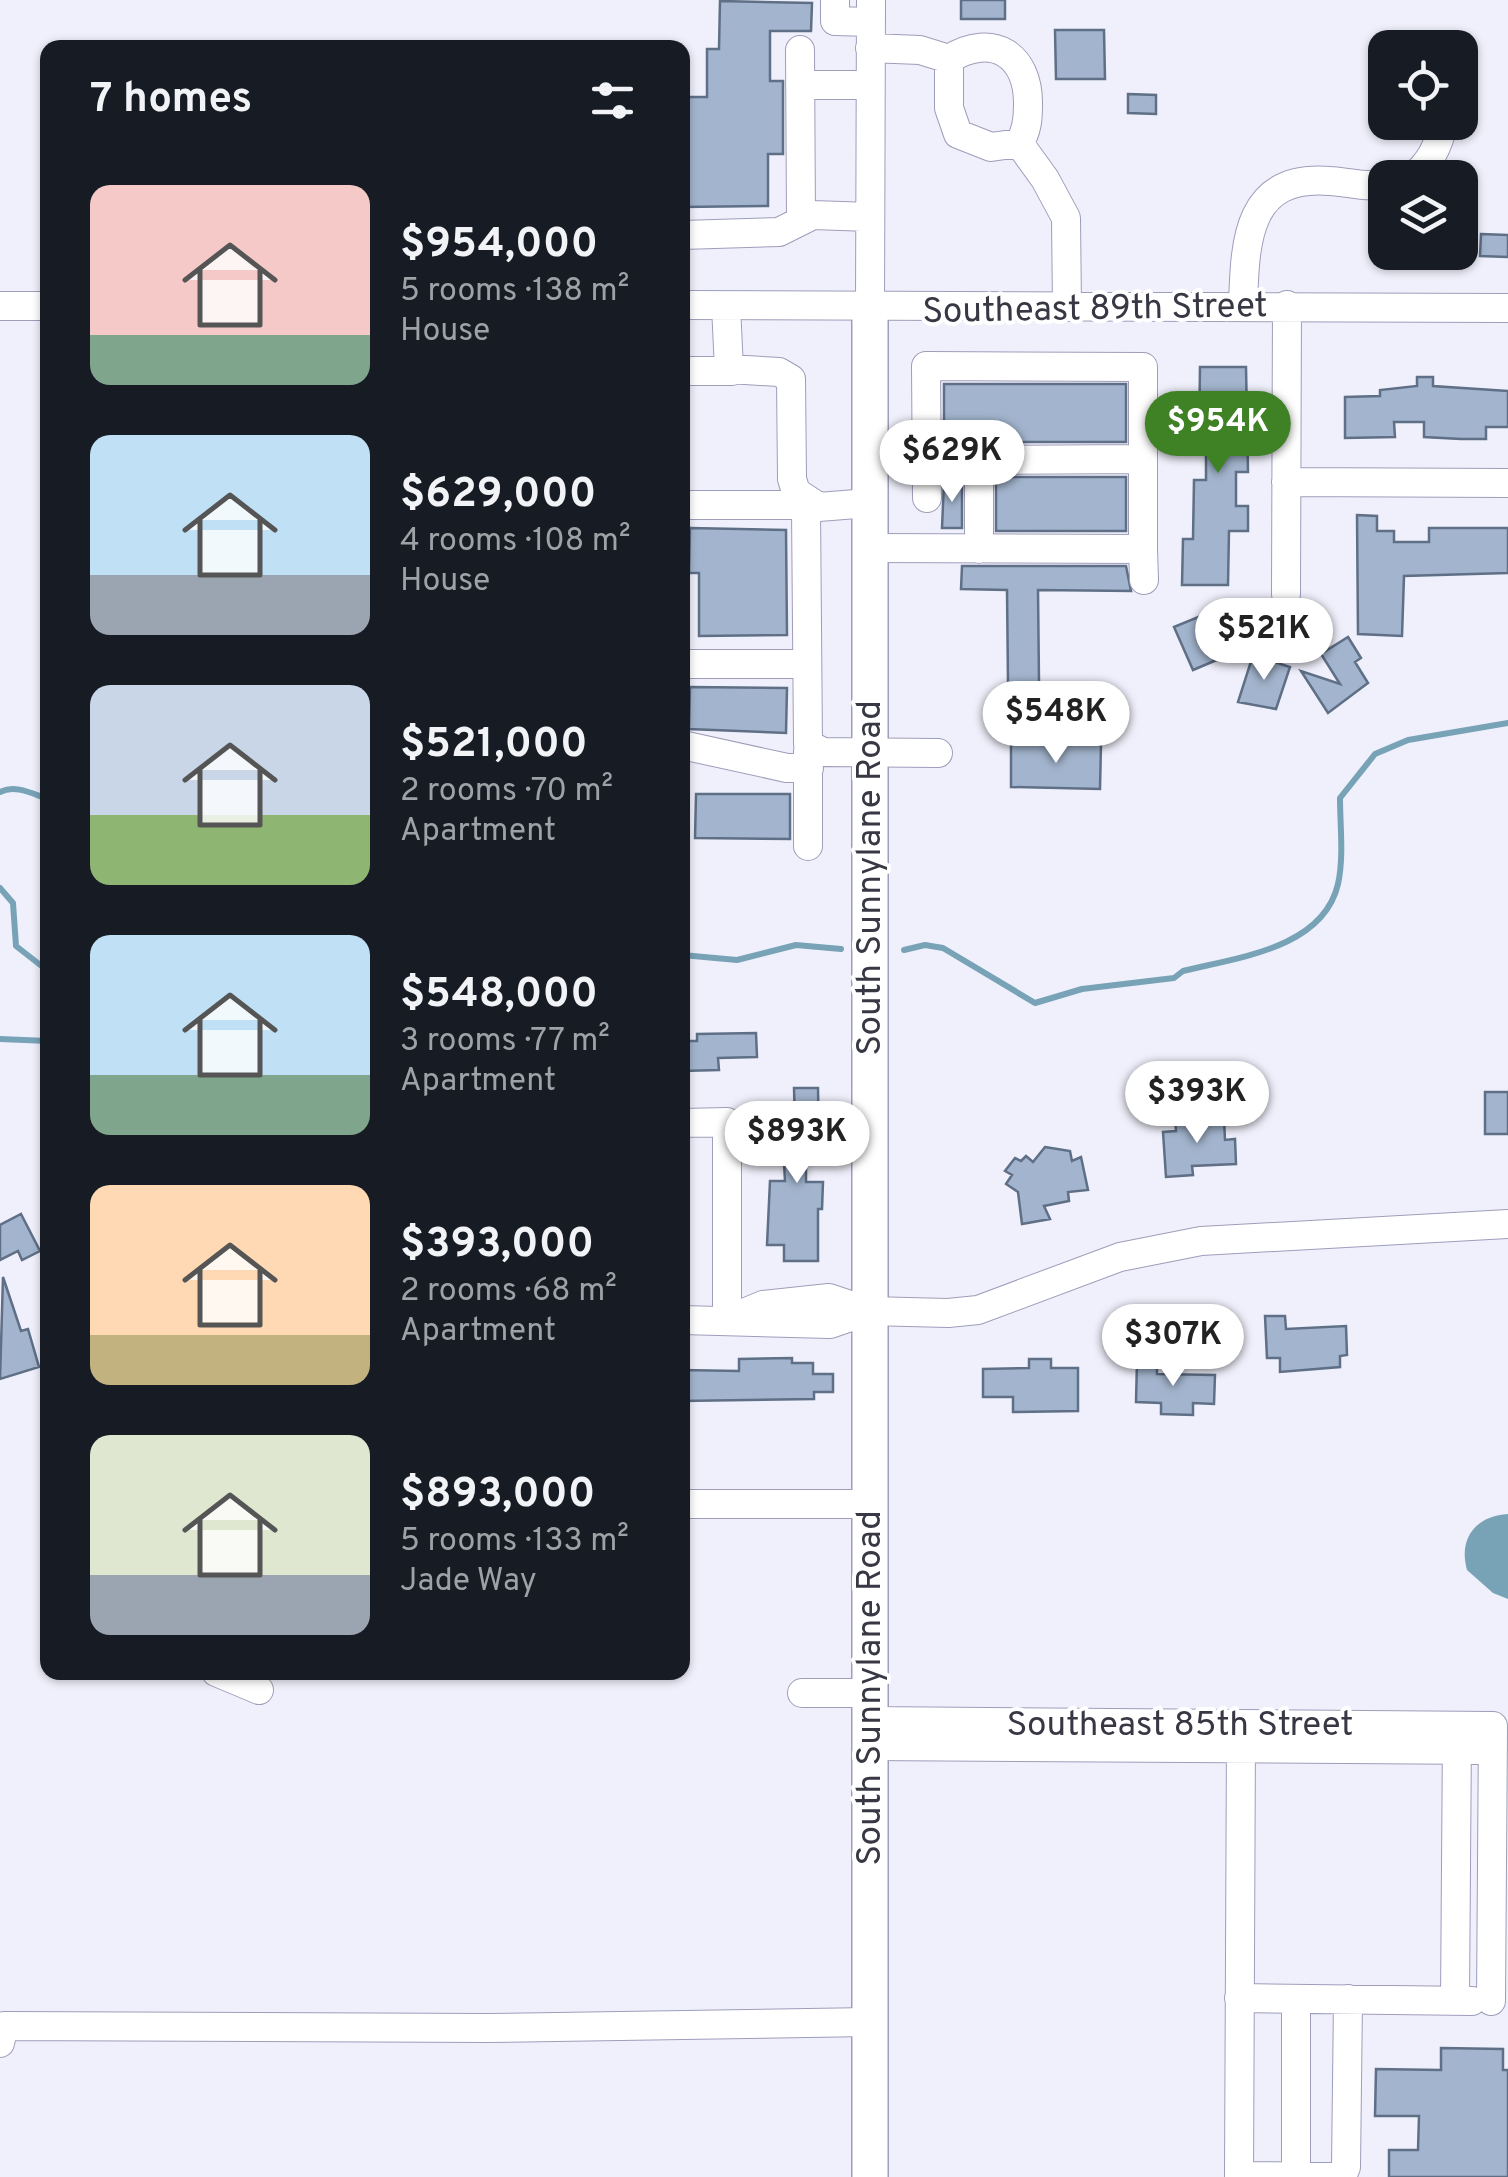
<!DOCTYPE html>
<meta charset="utf-8">
<style>
:root{--surface:#171b24;--page:#242831;--text:#f1f3f6;--muted:#9ea1a6;--accent:#3e8225}
body{margin:0;font-family:Overpass,sans-serif;background:var(--page);color:var(--text);height:100vh;display:flex;flex-direction:column;font-size:38px;white-space:nowrap}
*{box-sizing:border-box;margin:0}
p{font-size:32px;color:var(--muted)}
.icon{flex:none;width:55px;height:55px;fill:none;stroke:currentColor;stroke-width:2;stroke-linecap:round;stroke-linejoin:round}
.map{position:relative;flex:1;overflow:hidden}
.drawer{position:absolute;left:40px;top:40px;width:650px;height:1640px;display:flex;flex-direction:column;background:var(--surface);border-radius:20px;box-shadow:0 2px 8px #0004}
.drawer>*{flex:none}
.buttons{position:absolute;left:1368px;top:30px;display:grid;gap:20px}
.buttons a{display:grid;place-items:center;width:110px;height:110px;border-radius:20px;background:var(--surface);box-shadow:0 2px 8px #0004;font-size:50px}
.price{position:absolute;translate:-50% -85px;padding:0 22px;border-radius:35px;background:#fff;color:#222;font-size:32px;line-height:65px;filter:drop-shadow(0 2px 5px #0008)}
.price::after{content:'';position:absolute;left:50%;top:60px;width:30px;height:22px;margin-left:-15px;background:inherit;clip-path:polygon(0 0,100% 0,50% 100%)}
.price.current{background:var(--accent);color:#fff}
ul{padding:0;list-style:none}
li{display:flex;align-items:center;gap:30px;height:250px;padding:0 50px}
li span{display:grid;place-items:center;flex:none;width:280px;height:200px;border-radius:20px;color:#555}
li>.icon{margin-inline-start:auto}
span .icon{width:120px;height:120px;fill:#fffc;stroke-width:1}
li b{font-size:42px}
h2{display:flex;justify-content:space-between;align-items:center;height:120px;padding:0 50px;font-size:42px}
.map>svg:first-child{display:block}
</style>
<div class="map">
<svg width="1508" height="2177" viewBox="0 0 1508 2177">
<rect width="100%" height="100%" fill="#f0f0fc"/>
<path fill="#78a3b7" d="M1508,1514V1599L1493,1593L1467,1570C1458,1538 1476,1516 1508,1514Z"/>
<g fill="none" stroke-linecap="round" stroke-linejoin="round">
<path stroke="#78a3b7" stroke-width="6" d="M0,792C15,784 33,794 48,799
M0,888L13,903L16,946L48,971
M904,950L925,945L943,948L1035,1003L1082,989L1174,978L1183,971C1235,958 1323,949 1338,884C1344,857 1340,826 1340,798L1375,754L1408,740L1508,723
M682,955L737,960L796,945L841,949
M0,1039L48,1041"/>
</g>
<path fill="#a3b5ce" stroke="#5e6f86" stroke-width="2.5" d="M961,0H1005V19H961Z
M720,1L812,3L811,31H770V81H783V154H768V206L682,207V97H707V49H719Z
M1055,30H1104L1105,79H1056Z
M1128,94L1156,95V114L1128,113Z
M1460,174L1476,175L1475,207L1460,206Z
M1481,234L1508,235V257L1480,256Z
M1200,367H1246L1248,472H1236V506H1248V531H1229L1228,585H1182L1183,539H1193L1194,480H1206V439H1199Z
M1417,377H1433V386L1508,391V427H1486V439H1461L1424,437V422H1394L1395,437L1345,438V397L1380,396V390L1417,386Z
M944,384H1126V442H944Z
M996,477H1126V531H996Z
M944,482H962V528H942Z
M1357,515L1377,516V531H1394V542H1429V528H1508V573L1404,576L1402,636L1358,634Z
M690,528L786,530L787,635L699,636V573H689Z
M962,566H1126L1131,591L1038,590L1039,682L1008,683L1007,590L961,589Z
M1225,606L1236,630L1211,640L1240,650L1193,670L1174,627Z
M1348,637L1361,658L1355,662L1368,683L1328,713L1301,671L1340,684L1321,654Z
M1253,655L1290,667L1276,709L1238,702Z
M690,687L787,688L786,733L689,729Z
M1011,743L1101,744L1100,789L1011,787Z
M696,794H790V839L695,838Z
M756,1033L757,1057L718,1058L719,1070L682,1071V1041H697V1034Z
M794,1088H818L819,1145H806V1182H823L822,1209H818V1261H784V1245H767L770,1181H785L782,1127L795,1126Z
M1485,1092H1508V1134H1485Z
M1175,1119H1224L1225,1140L1235,1139L1236,1164L1192,1166L1193,1175L1166,1177L1163,1132L1176,1131Z
M1045,1147L1070,1151L1072,1161L1081,1157L1088,1190L1068,1192L1069,1201L1044,1206L1050,1219L1022,1224L1018,1192L1006,1184L1012,1175L1005,1171L1015,1158L1021,1161L1026,1156L1033,1162Z
M21,1214L40,1251L22,1260L18,1251L0,1260V1225Z
M3,1277L21,1331L28,1329L39,1367L0,1379Z
M1265,1316H1285L1286,1329L1346,1326L1347,1355L1340,1356V1367L1280,1372V1358H1267Z
M792,1358V1363H813V1374H833V1392H814V1399L682,1401V1370L739,1371V1359Z
M1029,1359H1051V1368H1078V1411L1013,1412V1397H983V1369L1029,1368Z
M1137,1361H1157V1374L1215,1375L1214,1404L1193,1403V1415L1161,1414V1403L1136,1402Z
M1441,2048L1503,2049V2070H1508V2177H1389V2150H1418L1419,2116H1375L1376,2069L1441,2070Z"/>
<g fill="none" stroke-linecap="round" stroke-linejoin="round">
<g stroke="#9e9dba" stroke-width="30">
<path id="minor" d="M835,0V21L870,22
M870,48L920,50L949,59
M800,50L801,221
M800,85H870
M1019,143C1027,132 1028,119 1028,105C1029,55 993,32 949,59V108L958,134L991,147L1019,143L1045,179L1066,218L1067,307
M1411,178C1431,163 1438,146 1444,122
M682,235L779,232L813,215L870,217
M682,305L1508,308
M0,306H48
M726,306L729,369L779,372L791,379L792,479L796,492L816,505
M1243,306C1245,242 1246,174 1330,181C1349,182 1366,188 1385,184
M870,309L871,0
M682,371H732
M927,460H979
M1286,482L1508,483
M927,498L926,366L1143,367V549
M869,503L806,508L808,744L823,752L938,753
M682,505H816
M869,548L1143,549L1144,580
M979,549V460L1143,459
M1286,594L1287,305
M682,664H806
M682,745L787,768H809
M808,751V846
M682,1123L727,1122V1320
M682,1320L830,1324L868,1311
M727,1320L763,1305L829,1298L868,1311L948,1313L978,1310L1120,1257L1201,1241L1508,1224
M682,1504H868
M216,1672L259,1690
M802,1693H868
M868,1721L1493,1726L1491,2001
M868,1746L1493,1750
M1239,1998L1472,2001
M1296,1999V2176
M1455,2001L1457,1732
M0,2043L4,2026L488,2028L869,2022
M1239,2176L1340,2177
M1239,2177L1241,1734
M1342,2177L1346,2167L1348,1999"/>
</g>
<g stroke="#9e9dba" stroke-width="38">
<path id="major" d="M870,2177V309"/>
</g>
<use href="#minor" stroke="#fff" stroke-width="28"/>
<use href="#major" stroke="#fff" stroke-width="35"/>
</g>
<g text-anchor="middle" stroke-width="8" stroke-linejoin="round" paint-order="stroke">
<g font-size="35" fill="#383844" stroke="#fff">
<text transform="translate(1095 307) rotate(-1)" y="12">Southeast 89th Street</text>
<text transform="translate(868 878) rotate(-90)" y="12">South Sunnylane Road</text>
<text transform="translate(868 1688) rotate(-90)" y="12">South Sunnylane Road</text>
<text x="1180" y="1735">Southeast 85th Street</text>
</g>
</g>
</svg>
<div class="buttons">
<a><svg class="icon" aria-label="locate" viewBox="0 0 24 24"><circle cx="12" cy="12" r="6"/><path d="M12 2v4M12 18v4M2 12h4M18 12h4"/></svg></a>
<a><svg class="icon" aria-label="layers" viewBox="0 0 24 24"><path d="M12 4l9 5-9 5-9-5zM3 14l9 5 9-5"/></svg></a>
</div>
<b class="price current" style="left:1218px;top:476px">$954K</b>
<b class="price" style="left:952px;top:505px">$629K</b>
<b class="price" style="left:1264px;top:683px">$521K</b>
<b class="price" style="left:1056px;top:766px">$548K</b>
<b class="price" style="left:1197px;top:1146px">$393K</b>
<b class="price" style="left:797px;top:1186px">$893K</b>
<b class="price" style="left:1173px;top:1389px">$307K</b>
<section class="drawer">
<h2>7 homes<svg class="icon" aria-label="filters" viewBox="0 0 24 24"><path d="M4 7h16M4 17h16"/><circle cx="9" cy="7" r="2"/><circle cx="15" cy="17" r="2"/></svg></h2>
<ul>
<li><span style="background:linear-gradient(#f6c9c9 75%,#7fa58c 0)"><svg class="icon" aria-label="home" viewBox="0 0 24 24"><path d="M3 11l9-7 9 7M6 9v11h12V9"/></svg></span><div><b>$954,000</b><p>5 rooms · 138 m²</p><p>House</p></div></li>
<li><span style="background:linear-gradient(#bfe0f5 70%,#9aa5b1 0)"><svg class="icon" aria-label="home" viewBox="0 0 24 24"><path d="M3 11l9-7 9 7M6 9v11h12V9"/></svg></span><div><b>$629,000</b><p>4 rooms · 108 m²</p><p>House</p></div></li>
<li><span style="background:linear-gradient(#c9d6e8 65%,#8fb573 0)"><svg class="icon" aria-label="home" viewBox="0 0 24 24"><path d="M3 11l9-7 9 7M6 9v11h12V9"/></svg></span><div><b>$521,000</b><p>2 rooms · 70 m²</p><p>Apartment</p></div></li>
<li><span style="background:linear-gradient(#bfe0f5 70%,#7fa58c 0)"><svg class="icon" aria-label="home" viewBox="0 0 24 24"><path d="M3 11l9-7 9 7M6 9v11h12V9"/></svg></span><div><b>$548,000</b><p>3 rooms · 77 m²</p><p>Apartment</p></div></li>
<li><span style="background:linear-gradient(#ffd9b3 75%,#c2b280 0)"><svg class="icon" aria-label="home" viewBox="0 0 24 24"><path d="M3 11l9-7 9 7M6 9v11h12V9"/></svg></span><div><b>$393,000</b><p>2 rooms · 68 m²</p><p>Apartment</p></div></li>
<li><span style="background:linear-gradient(#dfe7d0 70%,#9aa5b1 0)"><svg class="icon" aria-label="home" viewBox="0 0 24 24"><path d="M3 11l9-7 9 7M6 9v11h12V9"/></svg></span><div><b>$893,000</b><p>5 rooms · 133 m²</p><p>Jade Way</p></div></li>
</ul>
</section>
</div>
